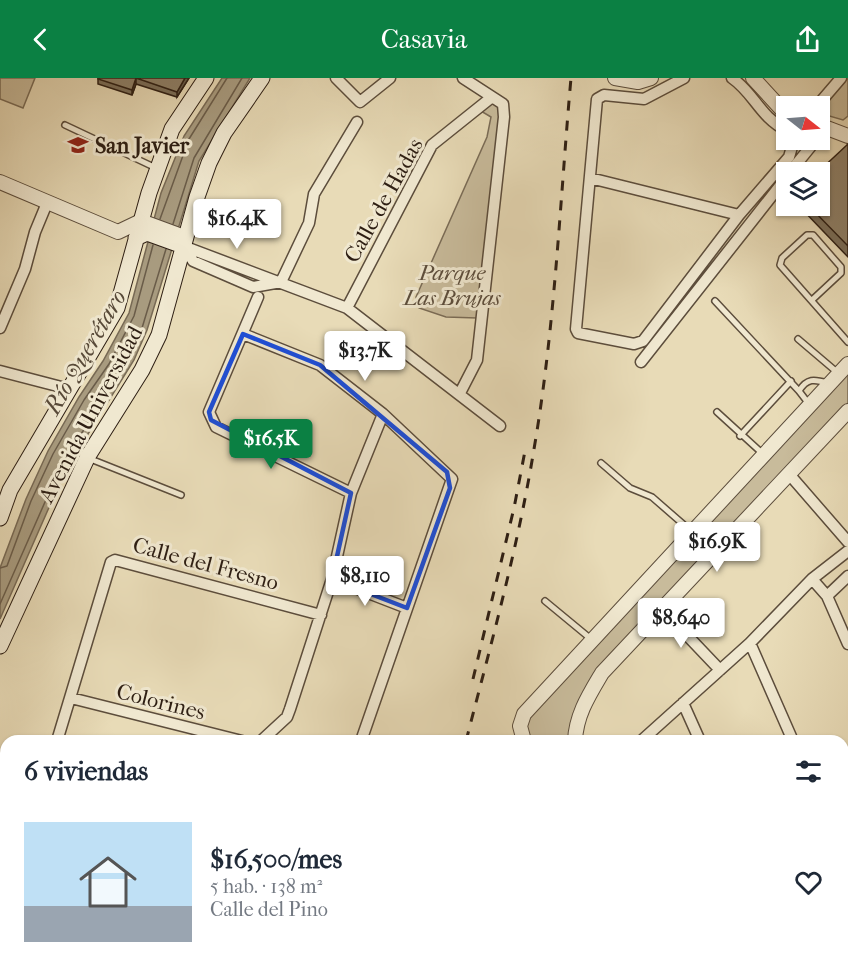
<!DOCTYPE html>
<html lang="es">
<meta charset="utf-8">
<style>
:root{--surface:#fff;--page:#f6f6f7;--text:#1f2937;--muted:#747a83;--line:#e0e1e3;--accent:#0b8043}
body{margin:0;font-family:"IM FELL French Canon",serif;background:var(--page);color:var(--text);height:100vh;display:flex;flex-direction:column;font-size:22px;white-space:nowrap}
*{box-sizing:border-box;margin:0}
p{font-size:20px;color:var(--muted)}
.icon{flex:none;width:33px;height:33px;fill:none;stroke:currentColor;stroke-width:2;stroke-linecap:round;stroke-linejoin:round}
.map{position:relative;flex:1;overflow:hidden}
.side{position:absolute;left:0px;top:657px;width:849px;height:234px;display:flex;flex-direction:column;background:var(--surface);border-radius:18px 18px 0 0;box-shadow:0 2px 4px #0004}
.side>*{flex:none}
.needle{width:39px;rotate:107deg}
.fabs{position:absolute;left:776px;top:18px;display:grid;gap:12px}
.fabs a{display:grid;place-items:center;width:54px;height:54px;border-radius:0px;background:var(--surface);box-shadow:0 2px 4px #0004;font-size:30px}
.price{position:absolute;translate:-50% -51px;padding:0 14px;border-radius:6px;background:#fff;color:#222;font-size:20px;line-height:39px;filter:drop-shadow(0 2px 3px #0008)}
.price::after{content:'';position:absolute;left:50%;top:36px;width:18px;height:14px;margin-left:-9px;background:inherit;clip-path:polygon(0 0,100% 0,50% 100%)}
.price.active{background:var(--accent);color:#fff}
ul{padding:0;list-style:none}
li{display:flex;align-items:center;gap:18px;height:150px;padding:0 24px}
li+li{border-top:2px solid var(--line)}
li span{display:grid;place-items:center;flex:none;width:168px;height:120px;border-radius:0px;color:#555}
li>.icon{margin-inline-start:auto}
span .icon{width:72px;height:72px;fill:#fffc;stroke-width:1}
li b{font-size:26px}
h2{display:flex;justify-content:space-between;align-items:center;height:72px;padding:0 24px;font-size:26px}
header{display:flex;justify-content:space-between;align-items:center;height:78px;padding:0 24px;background:var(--accent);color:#fff;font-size:27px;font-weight:600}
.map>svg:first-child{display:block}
</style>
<header><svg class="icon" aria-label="back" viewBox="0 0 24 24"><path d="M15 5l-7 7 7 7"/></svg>Casavia<svg class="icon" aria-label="share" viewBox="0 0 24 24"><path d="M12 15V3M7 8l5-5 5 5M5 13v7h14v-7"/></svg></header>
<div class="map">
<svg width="848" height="891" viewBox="0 0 848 891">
<rect width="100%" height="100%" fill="#e8dbb7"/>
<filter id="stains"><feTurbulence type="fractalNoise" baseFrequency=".00333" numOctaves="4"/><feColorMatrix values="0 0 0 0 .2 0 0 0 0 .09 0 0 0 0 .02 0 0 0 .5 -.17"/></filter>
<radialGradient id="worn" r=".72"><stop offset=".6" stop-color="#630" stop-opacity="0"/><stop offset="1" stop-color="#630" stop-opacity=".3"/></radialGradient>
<path fill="#c8bb9b" stroke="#7a6c57" stroke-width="1.5" d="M0,0H35L23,30L0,21Z
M848,0V38L843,42L819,35V32Z
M487,18L501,26L477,240L446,239L419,230L416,219L487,59L491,39L474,29Z
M848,293V325L599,591L569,659L566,663H531L526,654L527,640Z"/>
<path fill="#a89b7f" stroke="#776954" stroke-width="1.5" d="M222,0H250L199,83L147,252L134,282L65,393L0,541V490L26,421L48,373L79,319L103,283L129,235L161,115L184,58Z"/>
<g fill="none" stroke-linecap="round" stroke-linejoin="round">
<path stroke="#6a5c49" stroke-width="1.5" d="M160,141L189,61L227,0
M173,146L194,80L242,0
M0,490L7,488L31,423L53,376L84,322L109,286L134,238L153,167
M0,526L60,390L129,279L142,250L166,171"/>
<g stroke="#5c4d3c" stroke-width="8">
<path id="service" d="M65,47L156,90
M812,222L841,195V189L813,157H807L782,180L780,187L848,264
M715,223L799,313
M798,261L838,295
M809,326L799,313C807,300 814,301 828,305
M717,334L762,375
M740,358L791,303
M88,380L181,417
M601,385L630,410L652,419L691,453
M545,523L591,561"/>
</g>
<g stroke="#5c4d3c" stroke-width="13">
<path id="minor" d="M336,0L360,24L390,0
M684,0L644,21L604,17L597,21L576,251L578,255L634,266L643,263L739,137L789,79L794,62
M732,0C754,15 760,39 786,52
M817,28L841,0
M790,94L816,62
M590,100L739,137
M183,168L347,230L500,348
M183,168L193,183L253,209L281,204
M281,204L309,145L314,116L357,44
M258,219L209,334L216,349L351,415
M347,230L432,67L492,19
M0,250L25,191L35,154L47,125
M243,256L320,287L383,336L452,401L361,663
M641,284L786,100
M0,293L69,311
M460,315L477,282L504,39L503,26L463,0
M789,396L848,464
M332,501L407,530
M812,501L827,518L848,566
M827,518L848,498
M662,531L720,592
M750,565L793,663
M71,620L242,663
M683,625L700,663
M57,663L111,484L115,482L321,537
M261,663L287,639L290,631L332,501L351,415L383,336
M641,663L750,565L812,501L848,473
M843,695L848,694
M138,885L146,891
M184,885L195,891
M325,885L355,887L362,891
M750,885V891
M204,891L213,885"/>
</g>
<g stroke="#5c4d3c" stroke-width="16">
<path id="tertiary" d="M615,0L638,4L651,0
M753,0L786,36
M819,47L848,58
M0,104L118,154L141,143L179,157L183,168
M524,663L520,648L524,636L848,286
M575,663C576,637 589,617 602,595L848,333
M522,891L524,885"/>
</g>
<g stroke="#2d1e13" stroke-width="17">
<path id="secondary" d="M136,160L147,155L183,168
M0,440L10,412L117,230L149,115L172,51L206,0
M0,568L88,378L142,292L159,257L197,119L209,85L224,55L262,0
M843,787L848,786
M0,803L6,801
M843,851L848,850
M0,855L6,856
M513,885L514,891
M545,891V885"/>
</g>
<g stroke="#2d1e13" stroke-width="19">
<path id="trunk" d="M843,807L848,806
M0,818H6
M843,832H848
M0,844H6"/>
</g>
<use href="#service" stroke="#f0e8d0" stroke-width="5"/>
<use href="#minor" stroke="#f0e8d0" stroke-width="10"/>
<use href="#tertiary" stroke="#f0e8d0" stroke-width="14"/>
<use href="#secondary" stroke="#f0e8d0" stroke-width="15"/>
<use href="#trunk" stroke="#e8dbb7" stroke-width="16"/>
<path stroke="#2d1e13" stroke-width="3" stroke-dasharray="10 10" stroke-linecap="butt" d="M473,601L514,430L525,373
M466,663C491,566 518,469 534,371C555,249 560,123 571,0
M406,891L408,885"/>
</g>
<path fill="#7a6e59" stroke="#2d1e13" stroke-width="1.5" d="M98,0H189L177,19L136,6L132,17L98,6Z
M848,66V179L799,128H819Z"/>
<path fill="#635a49" stroke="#2d1e13" stroke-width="1.5" d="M136,0V6L132,17V12Z
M185,0H189L177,19V14Z"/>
<path fill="#8e8068" stroke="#2d1e13" stroke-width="1.5" d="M98,0H185L177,14L136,0L132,12L98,1Z
M848,66V168L809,128H819L818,94Z"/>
<path fill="none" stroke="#1d4ed8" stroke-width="4.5" stroke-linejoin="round" d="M243,256L320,287L447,394L450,410L407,530L332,501L351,415L211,342L209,334Z"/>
<defs>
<g id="school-bare" transform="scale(1.62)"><path d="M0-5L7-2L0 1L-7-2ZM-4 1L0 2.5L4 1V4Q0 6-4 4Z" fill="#8f2418" stroke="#f0e8d0" stroke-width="2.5" paint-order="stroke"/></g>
</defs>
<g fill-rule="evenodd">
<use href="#school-bare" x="78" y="67"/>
</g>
<g text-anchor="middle" stroke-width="6" stroke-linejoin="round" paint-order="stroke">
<g font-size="22" font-weight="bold" fill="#2d1e13" stroke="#f0e8d0" text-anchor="start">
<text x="95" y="75">San Javier</text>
</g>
<g font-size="22" fill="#2d1e13" stroke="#f0e8d0">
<text transform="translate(383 122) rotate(-61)" y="8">Calle de Hadas</text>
<text transform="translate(90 336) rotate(-62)" y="8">Avenida Universidad</text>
<text transform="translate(206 485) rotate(15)" y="8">Calle del Fresno</text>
<text transform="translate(161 623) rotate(14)" y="8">Colorines</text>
</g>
<g font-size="22" font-style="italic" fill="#5c4d3c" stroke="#f0e8d0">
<text x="452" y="202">Parque<tspan x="452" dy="25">Las Brujas</tspan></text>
</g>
<g font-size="24" font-style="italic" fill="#584a39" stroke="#f0e8d0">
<text transform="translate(85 274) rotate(-60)" y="8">Río Querétaro</text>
</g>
</g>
<rect width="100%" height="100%" filter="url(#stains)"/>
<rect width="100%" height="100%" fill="url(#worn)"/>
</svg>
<div class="fabs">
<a><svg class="needle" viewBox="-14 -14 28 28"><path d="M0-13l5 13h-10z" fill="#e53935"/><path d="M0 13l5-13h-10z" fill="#747a83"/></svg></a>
<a><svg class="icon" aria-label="layers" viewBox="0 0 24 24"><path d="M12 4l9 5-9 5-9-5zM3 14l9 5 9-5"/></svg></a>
</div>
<b class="price" style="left:237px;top:172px">$16.4K</b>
<b class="price" style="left:365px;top:304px">$13.7K</b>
<b class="price active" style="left:271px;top:392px">$16.5K</b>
<b class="price" style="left:717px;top:495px">$16.9K</b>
<b class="price" style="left:365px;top:529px">$8,110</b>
<b class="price" style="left:681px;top:571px">$8,640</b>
<section class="side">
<h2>6 viviendas<svg class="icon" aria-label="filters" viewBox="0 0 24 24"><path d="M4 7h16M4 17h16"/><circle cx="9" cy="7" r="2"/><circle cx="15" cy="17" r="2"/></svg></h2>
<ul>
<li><span style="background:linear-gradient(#bfe0f5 70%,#9aa5b1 0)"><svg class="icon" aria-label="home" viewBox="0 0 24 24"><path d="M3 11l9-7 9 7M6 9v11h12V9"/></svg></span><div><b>$16,500/mes</b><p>5 hab. · 138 m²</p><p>Calle del Pino</p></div><svg class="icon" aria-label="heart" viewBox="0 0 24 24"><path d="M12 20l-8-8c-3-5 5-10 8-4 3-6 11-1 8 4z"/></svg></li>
</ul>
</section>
</div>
